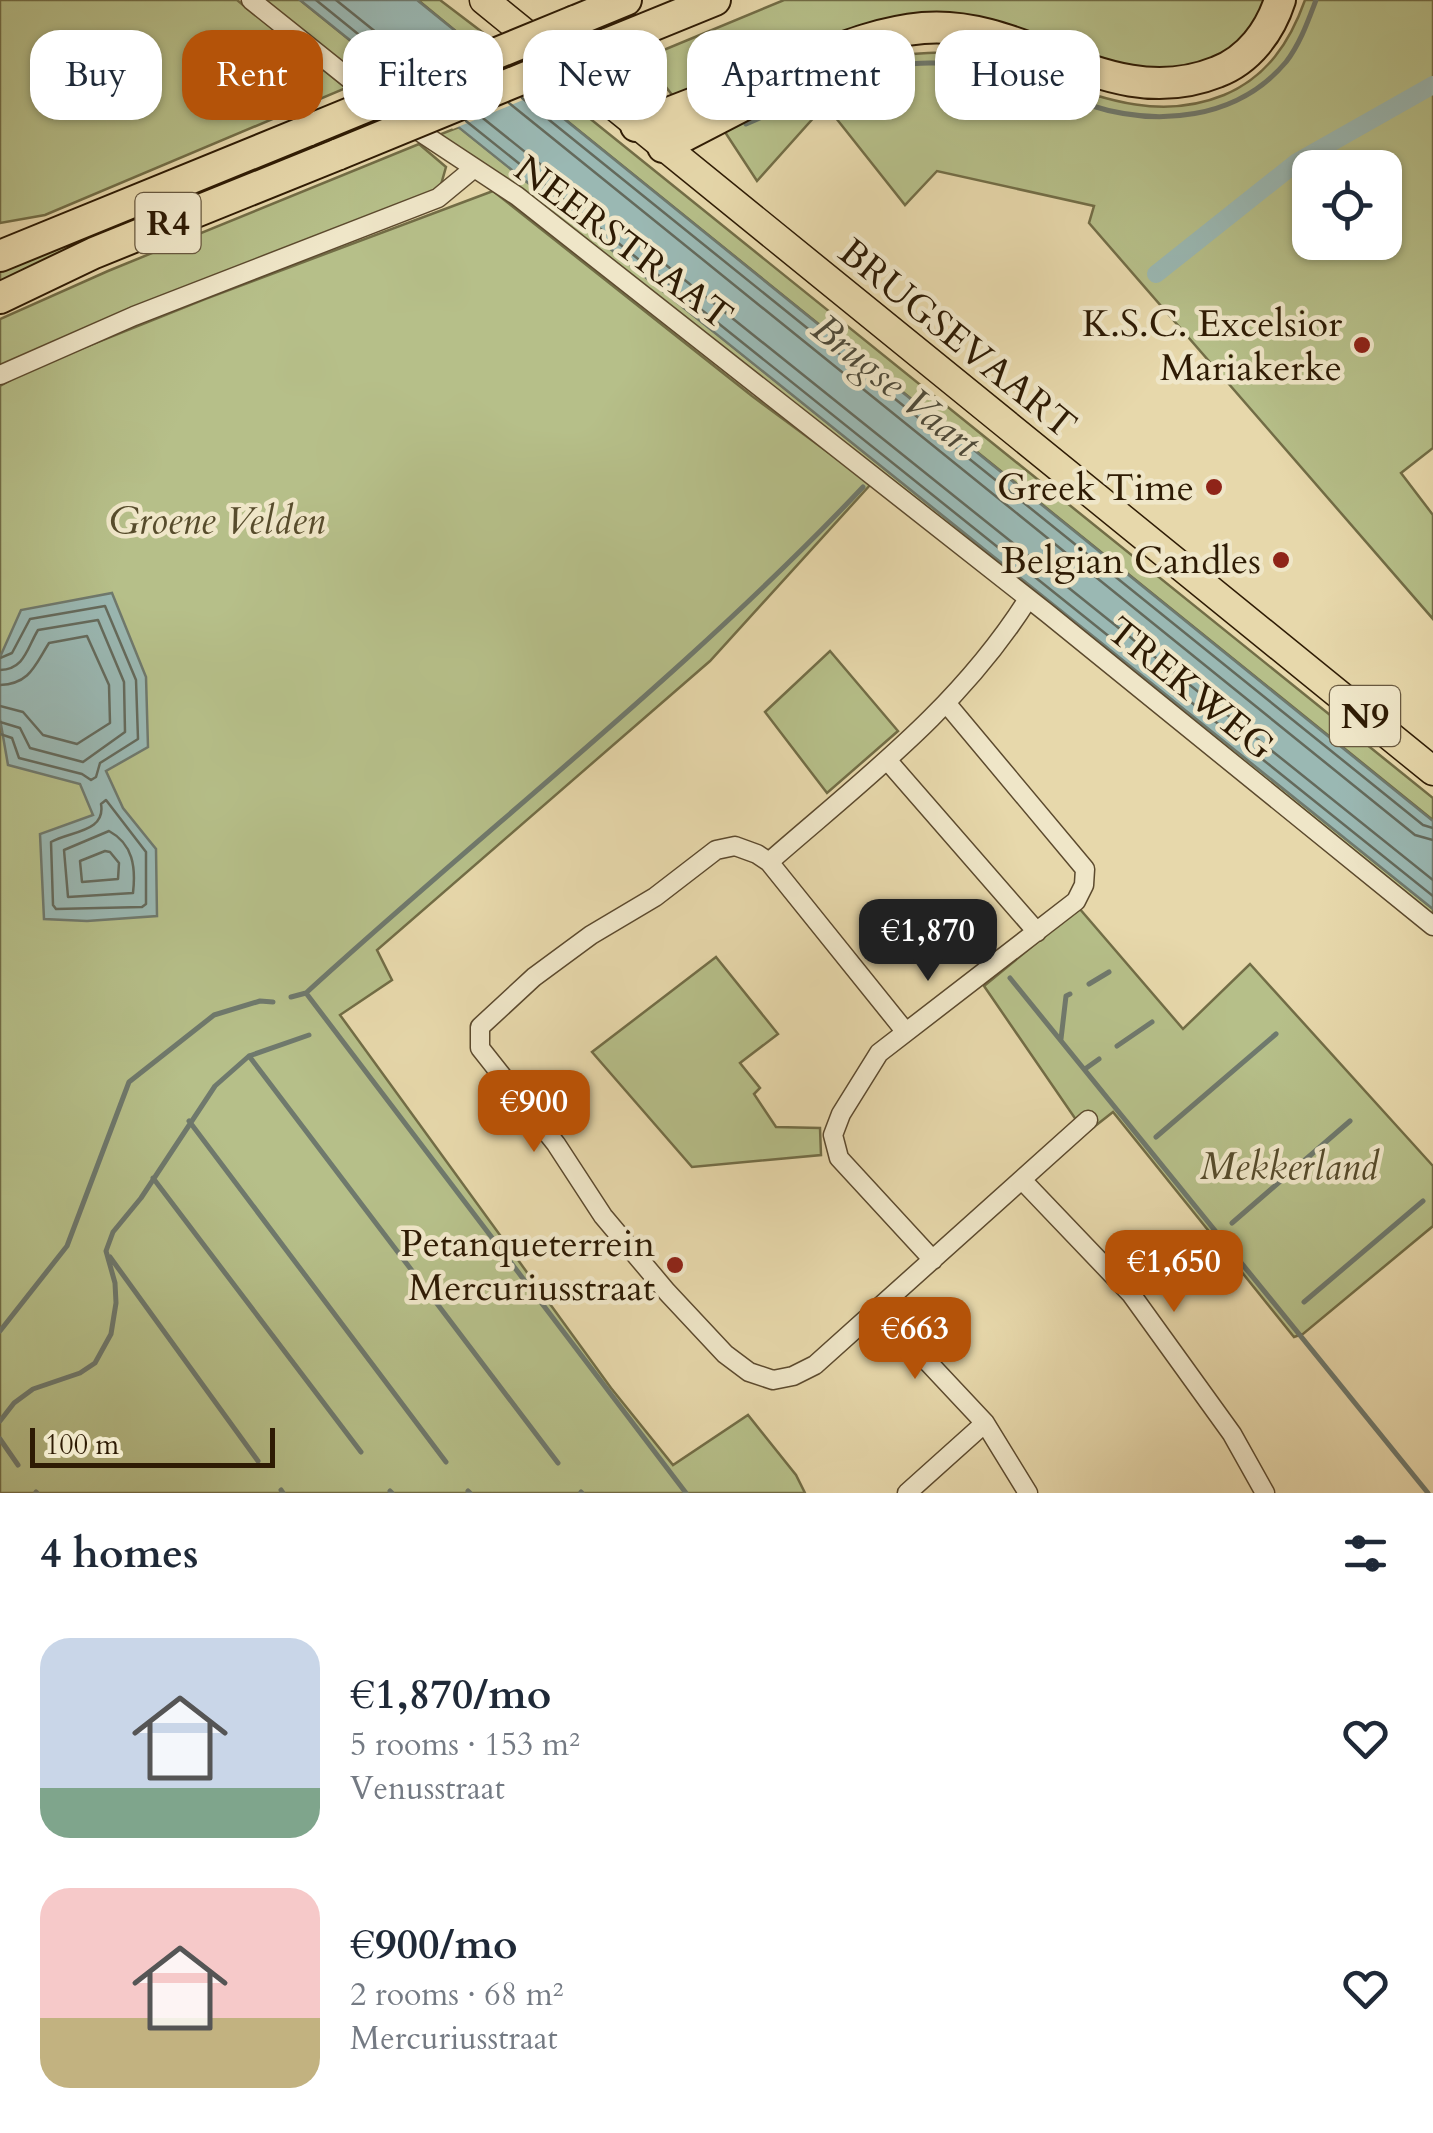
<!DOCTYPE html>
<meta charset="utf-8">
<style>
:root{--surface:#fff;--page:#f6f6f7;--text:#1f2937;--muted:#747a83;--accent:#b45309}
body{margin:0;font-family:Cardo,serif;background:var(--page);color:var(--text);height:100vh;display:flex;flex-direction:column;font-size:38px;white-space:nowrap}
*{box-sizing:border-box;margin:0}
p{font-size:32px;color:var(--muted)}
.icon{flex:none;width:55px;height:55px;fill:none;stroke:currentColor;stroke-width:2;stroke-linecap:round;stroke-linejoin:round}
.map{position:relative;height:1493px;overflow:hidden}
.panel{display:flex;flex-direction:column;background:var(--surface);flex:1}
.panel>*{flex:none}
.hud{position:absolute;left:30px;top:30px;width:1375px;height:90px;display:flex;gap:20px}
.controls{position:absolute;left:1292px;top:150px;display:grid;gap:20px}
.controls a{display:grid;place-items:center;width:110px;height:110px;border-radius:20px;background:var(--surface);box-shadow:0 2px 8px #0004;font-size:50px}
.scale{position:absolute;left:30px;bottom:25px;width:245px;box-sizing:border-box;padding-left:10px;border:5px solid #2e1b04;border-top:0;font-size:28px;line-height:35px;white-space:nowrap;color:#2e1b04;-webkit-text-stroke:8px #efe6c8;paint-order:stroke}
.price{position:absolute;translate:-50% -85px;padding:0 22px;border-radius:20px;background:var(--accent);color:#fff;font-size:32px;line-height:65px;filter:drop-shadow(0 2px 5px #0008)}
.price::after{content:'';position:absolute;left:50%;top:60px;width:30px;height:22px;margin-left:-15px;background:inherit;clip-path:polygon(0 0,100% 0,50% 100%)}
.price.selected{background:#222;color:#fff}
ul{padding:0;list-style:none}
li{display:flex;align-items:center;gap:30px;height:250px;padding:0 40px}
li span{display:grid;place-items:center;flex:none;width:280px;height:200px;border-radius:30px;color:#555}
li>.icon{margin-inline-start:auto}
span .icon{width:120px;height:120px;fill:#fffc;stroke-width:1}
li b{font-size:42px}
h2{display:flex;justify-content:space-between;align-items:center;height:120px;padding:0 40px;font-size:42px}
.chip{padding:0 35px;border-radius:30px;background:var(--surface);box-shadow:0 2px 8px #0004;font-size:35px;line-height:90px}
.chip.selected{background:var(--accent);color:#fff}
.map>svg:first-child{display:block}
</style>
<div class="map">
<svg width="1433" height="1493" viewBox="0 0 1433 1493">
<rect width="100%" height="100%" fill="#e7d8ab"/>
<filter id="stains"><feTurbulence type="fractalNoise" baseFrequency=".002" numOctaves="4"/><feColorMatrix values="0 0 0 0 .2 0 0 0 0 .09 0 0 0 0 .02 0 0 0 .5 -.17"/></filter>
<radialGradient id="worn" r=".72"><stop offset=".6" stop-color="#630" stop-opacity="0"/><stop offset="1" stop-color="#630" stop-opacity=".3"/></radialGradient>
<path fill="#b6bf89" stroke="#726d46" stroke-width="2.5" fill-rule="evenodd" d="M0,0H237L346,88L45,215L0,223Z
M263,0H300L388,71L363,81Z
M418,0H440L486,35L469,42Z
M784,0H1274L1243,49L1190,71L1122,68L979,18L673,96L658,77L638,74L625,66Z
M1305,0H1433V448L1401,473L1433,515V619L1089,223L1094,206L937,171L905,205L828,108L817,114L757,181L721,126C783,94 857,56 928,53C1031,49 1119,138 1224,95C1267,77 1290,42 1305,0ZM1310,168H1385V242H1310Z
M552,88L1433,798V820L535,95Z
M459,127L1433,909V918L436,136Z
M330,132L340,138L0,283V270Z
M419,144L446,167L440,188L0,368V319L108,271Z
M493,191L752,396L871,484L710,661L377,950L392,980L340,1015L611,1388L673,1465L748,1415L796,1475L805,1493H0V386L33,368L205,299Z
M830,651L898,731L827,793L765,712Z
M1079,908L1183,1029L1250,964L1433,1166V1226L1303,1334L1294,1337L1113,1112L1090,1130L1081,1127L984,986Z
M716,957L778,1034L740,1063L760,1088L754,1094L776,1127L820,1128L821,1155L692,1167L592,1052Z"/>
<path fill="#9ab8b3" stroke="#6f796d" stroke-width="2.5" d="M300,0H417L1433,821V909Z
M112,593L146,677L148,747L106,771L123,808L156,849L157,916L87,921L44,919L40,834L93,815L80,784L8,765L0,719V657L21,610Z"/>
<path fill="#e7d8ab" d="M474,40L540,93L453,129L385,75Z"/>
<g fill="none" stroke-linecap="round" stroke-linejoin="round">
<path stroke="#646a5c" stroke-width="2.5" d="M316,0L405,72
M336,0L418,66
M522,98L1423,825L1433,828
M509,103L1415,835L1433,840
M479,115L1433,880
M466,121L1433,896
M0,658L12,653L30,619L105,606L136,680L138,739L100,763L96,777L91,780L82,774L19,758L12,738L0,734
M0,670C25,669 27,648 38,630L98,620L124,682L125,732L83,762L30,748L20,728L0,722
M0,685C30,684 35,665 49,643L87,636L109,685L110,723L77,744L43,735L23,712L0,706
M106,800L146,852V904L142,907L56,909L53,905L51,842C71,831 106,832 101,804Z
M109,831C133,844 136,867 133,893L68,897L64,850Z
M105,851L110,852L119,863L118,879L82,882L80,861Z"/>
<path stroke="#6f796d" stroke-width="5" d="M746,124C804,99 869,61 934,63C989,64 1037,90 1089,105C1157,127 1237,120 1286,62C1300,44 1308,21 1316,0
M1010,978L1428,1493
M1089,984L1109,972
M306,993C491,824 691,669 863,487
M291,997L306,993L686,1493
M1061,1039L1066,996L1070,994
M1117,1046L1152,1022
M249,1056L558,1463
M1085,1069L1099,1059
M189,1121L446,1462
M1156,1137L1276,1034
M153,1178L361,1452
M1232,1223L1350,1121
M110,1257L258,1461
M1304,1302L1423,1201
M0,1331L67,1246L129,1082L214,1015L260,1001L273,1002
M0,1421L14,1403L33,1389L80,1373L95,1363L111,1334L116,1303L115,1283L106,1251L113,1232L141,1198L215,1086L249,1056L309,1035
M0,1439L18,1465
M281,1490L283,1493
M390,1491L392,1493
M468,1491L470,1493
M36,1492L37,1493
M581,1492L582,1493"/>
<path stroke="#9ab8b3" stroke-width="18" d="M1156,274L1297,162L1433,85"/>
<g stroke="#5c4a2e" stroke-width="21">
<path id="minor" d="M251,0L396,116L517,196L1047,613L1433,926
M0,375L134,316L438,198L473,169
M888,761L1037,932
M769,862C865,778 959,708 1028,599
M905,1031L769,862L757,854L735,846L716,850L655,897L591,935L534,977L480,1027V1048L556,1144L603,1216L667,1292L725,1354L749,1372L773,1380L793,1376L815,1365L1088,1120
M1023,1181L1131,1294L1232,1434L1265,1493
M933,1260L839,1158L833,1135L841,1114L879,1053L1076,901L1084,885L1085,869L947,704
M879,1310L985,1423L1028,1493
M907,1493L985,1423"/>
</g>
<g stroke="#2e1b04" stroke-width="31">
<path id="primary" d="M484,0L1433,771"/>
</g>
<g stroke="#2e1b04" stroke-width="34">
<path id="trunk" d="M575,21L626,0
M607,44L715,0
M636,126C692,103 750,82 807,61C846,46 881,32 923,28C1027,19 1110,115 1217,72C1249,60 1270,31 1280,0
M663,147L767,93
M0,256L309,130
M0,298L94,253L339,154"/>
</g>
<use href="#minor" stroke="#efe6c8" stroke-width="18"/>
<use href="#primary" stroke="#e7d8ab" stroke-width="28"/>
<use href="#trunk" stroke="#e7d8ab" stroke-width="30"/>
<g stroke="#2e1b04" stroke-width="34" stroke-linecap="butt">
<path id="trunk-bridge" d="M309,130L575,21
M339,154L607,44"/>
</g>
<use href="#trunk-bridge" stroke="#e7d8ab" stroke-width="30"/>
</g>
<g fill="#8f2418" stroke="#efe6c8" stroke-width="4">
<circle cx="1362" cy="345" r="10"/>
<circle cx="1214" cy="487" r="10"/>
<circle cx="1281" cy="560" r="10"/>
<circle cx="675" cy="1265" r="10"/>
</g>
<g text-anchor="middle" stroke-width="9" stroke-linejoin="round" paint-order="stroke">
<g fill="#efe6c8" stroke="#68583f" stroke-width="2.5">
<rect x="135.5" y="193" width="65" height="60" rx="8"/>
<rect x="1330" y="686" width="70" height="60" rx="8"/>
</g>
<g font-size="35" font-weight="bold" fill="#2e1b04">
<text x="168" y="235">R4</text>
<text x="1365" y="728">N9</text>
</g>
<g font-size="38" fill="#2e1b04" stroke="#efe6c8">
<text transform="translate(624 242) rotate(37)" y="13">NEERSTRAAT</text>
<text transform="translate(958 338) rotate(39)" y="13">BRUGSEVAART</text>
<text transform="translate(1191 688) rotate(39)" y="13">TREKWEG</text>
</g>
<g font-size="38" fill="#2e1b04" stroke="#efe6c8" text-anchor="end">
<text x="1342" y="336">K.S.C. Excelsior<tspan x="1342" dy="44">Mariakerke</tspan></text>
<text x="1194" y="500">Greek Time</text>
<text x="1261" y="573">Belgian Candles</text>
<text x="655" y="1256">Petanqueterrein<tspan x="655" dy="44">Mercuriusstraat</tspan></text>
</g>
<g font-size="38" font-style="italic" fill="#574c2c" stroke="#efe6c8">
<text x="217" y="533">Groene Velden</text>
<text x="1289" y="1179">Mekkerland</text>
</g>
<g font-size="40" font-style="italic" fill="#4e4a39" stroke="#efe6c8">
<text transform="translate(896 385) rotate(39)" y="14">Brugse Vaart</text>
</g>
</g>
<rect width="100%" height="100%" filter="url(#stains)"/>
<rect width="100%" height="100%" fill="url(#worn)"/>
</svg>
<div class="controls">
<a><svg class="icon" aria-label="locate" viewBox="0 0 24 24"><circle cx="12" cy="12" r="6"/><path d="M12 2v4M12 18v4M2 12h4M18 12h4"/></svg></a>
</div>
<div class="scale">100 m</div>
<b class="price selected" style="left:928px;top:984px">€1,870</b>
<b class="price" style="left:534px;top:1155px">€900</b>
<b class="price" style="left:1174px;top:1315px">€1,650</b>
<b class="price" style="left:915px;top:1382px">€663</b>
<div class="hud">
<a class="chip">Buy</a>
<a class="chip selected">Rent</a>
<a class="chip">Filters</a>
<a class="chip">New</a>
<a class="chip">Apartment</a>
<a class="chip">House</a>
</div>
</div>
<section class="panel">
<h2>4 homes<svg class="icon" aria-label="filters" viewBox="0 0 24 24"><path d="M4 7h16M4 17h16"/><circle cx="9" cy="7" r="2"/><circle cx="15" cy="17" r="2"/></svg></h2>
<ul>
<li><span style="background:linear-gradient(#c9d6e8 75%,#7fa58c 0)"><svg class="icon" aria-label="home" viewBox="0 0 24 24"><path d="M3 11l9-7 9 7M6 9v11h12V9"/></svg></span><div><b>€1,870/mo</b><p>5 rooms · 153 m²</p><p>Venusstraat</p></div><svg class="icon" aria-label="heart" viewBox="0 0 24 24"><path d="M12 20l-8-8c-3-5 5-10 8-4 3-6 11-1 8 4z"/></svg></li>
<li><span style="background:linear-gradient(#f6c9c9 65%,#c2b280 0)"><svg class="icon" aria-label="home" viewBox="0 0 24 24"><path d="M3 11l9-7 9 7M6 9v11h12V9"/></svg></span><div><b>€900/mo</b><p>2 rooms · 68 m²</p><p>Mercuriusstraat</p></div><svg class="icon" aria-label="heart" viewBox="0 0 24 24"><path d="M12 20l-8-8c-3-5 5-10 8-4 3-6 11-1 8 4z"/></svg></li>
</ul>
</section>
